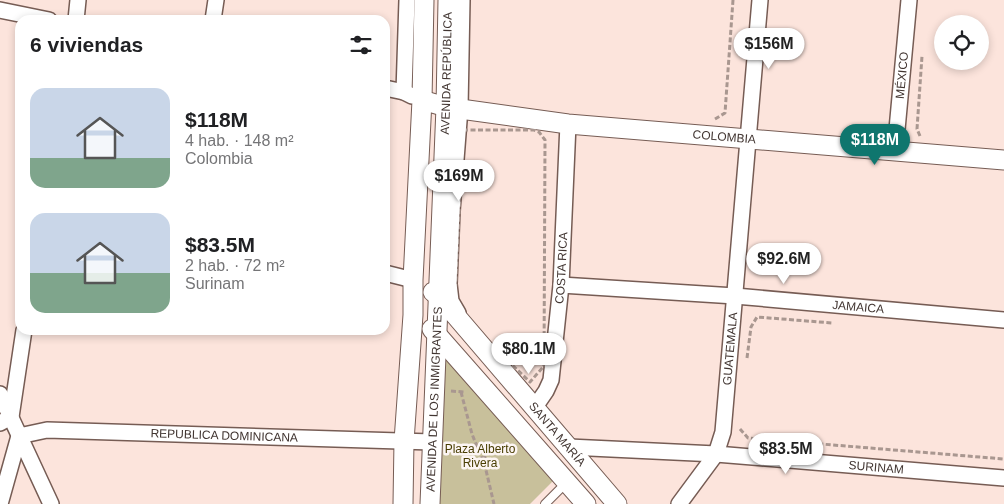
<!DOCTYPE html>
<html lang="es">
<meta charset="utf-8">
<style>
:root{--surface:#fff;--page:#f6f6f6;--text:#202124;--muted:#757577;--accent:#0f766e}
body{margin:0;font-family:Helvetica,sans-serif;background:var(--page);color:var(--text);height:100vh;display:flex;flex-direction:column;font-size:19px;white-space:nowrap}
*{box-sizing:border-box;margin:0}
p{font-size:16px;color:var(--muted)}
.icon{flex:none;width:28px;height:28px;fill:none;stroke:currentColor;stroke-width:2;stroke-linecap:round;stroke-linejoin:round}
.map{position:relative;flex:1;overflow:hidden}
.details{position:absolute;left:15px;top:15px;width:375px;height:320px;display:flex;flex-direction:column;background:var(--surface);border-radius:15px;box-shadow:0 2px 8px #0003}
.details>*{flex:none}
.tools{position:absolute;left:934px;top:15px;display:grid;gap:10px}
.tools a{display:grid;place-items:center;width:55px;height:55px;border-radius:50%;background:var(--surface);box-shadow:0 2px 8px #0003;font-size:25px}
.price{position:absolute;translate:-50% -42px;padding:0 11px;border-radius:18px;background:#fff;color:#222;font-size:16px;line-height:32px;filter:drop-shadow(0 1px 2px #0008)}
.price::after{content:'';position:absolute;left:50%;top:30px;width:15px;height:11px;margin-left:-8px;background:inherit;clip-path:polygon(0 0,100% 0,50% 100%)}
.price.current{background:var(--accent);color:#fff}
ul{padding:0;list-style:none}
li{display:flex;align-items:center;gap:15px;height:125px;padding:0 15px}
li span{display:grid;place-items:center;flex:none;width:140px;height:100px;border-radius:15px;color:#555}
li>.icon{margin-inline-start:auto}
span .icon{width:60px;height:60px;fill:#fffc;stroke-width:1}
li b{font-size:21px}
h2{display:flex;justify-content:space-between;align-items:center;height:60px;padding:0 15px;font-size:21px}
.map>svg:first-child{display:block}
</style>
<div class="map">
<svg width="1004" height="504" viewBox="0 0 1004 504">
<rect width="100%" height="100%" fill="#fce4dc"/>
<path fill="#c8c09b" d="M436,332L559,475L530,504H430Z"/>
<g fill="none" stroke-linecap="round" stroke-linejoin="round">
<g stroke="#765c54" stroke-width="10">
<path id="service" d="M545,504L566,483"/>
</g>
<g stroke="#765c54" stroke-width="18">
<g id="minor">
<path d="M0,10L49,20"/>
<path d="M76,20L78,0"/>
<path d="M213,20L216,0"/>
<path d="M385,88L404,92L412,96"/>
<path d="M404,92L407,0"/>
<path id="s1" d="M895,151L909,0"/>
<path d="M385,273L413,280"/>
<path id="s2" d="M561,285L735,296L1004,320"/>
<path d="M458,313L451,301L449,284L452,211L460,108L462,0"/>
<path d="M0,394L51,504"/>
<path id="s3" d="M535,407L546,391L551,380L561,285L568,124"/>
<path d="M0,423L11,417L24,330"/>
<path id="s4" d="M19,436L47,430L432,442"/>
<path id="s5" d="M569,447L716,454L1004,478"/>
<path d="M0,504L19,436"/>
<path id="s6" d="M679,504L716,454L723,432L760,0"/>
</g>
</g>
<g stroke="#765c54" stroke-width="21">
<g id="tertiary">
<path id="s7" d="M422,100L446,107L568,124L1004,160"/>
<path id="s8" d="M433,292L438,295L617,504"/>
<path d="M432,329L586,504"/>
<path d="M403,504L404,441L413,315V280L422,100L424,0"/>
<path id="s9" d="M430,504L446,107L448,0"/>
</g>
</g>
<path stroke="#a99790" stroke-width="3" stroke-dasharray="5 2.5" stroke-linecap="butt" d="M715,119L725,113L733,0
M463,130H534L539,132L545,140L544,366L530,382L459,314L455,300Z
M920,136L917,129L922,56
M747,358L751,327L757,317L832,323
M451,391L464,392
M461,392L472,434L485,466L494,504
M740,429L748,438L1004,459
M482,459L507,442"/>
<use href="#service" stroke="#fff" stroke-width="8"/>
<use href="#minor" stroke="#fff" stroke-width="15"/>
<use href="#tertiary" stroke="#fff" stroke-width="19"/>
</g>
<g text-anchor="middle" stroke-width="5" stroke-linejoin="round" paint-order="stroke">
<g font-size="12" fill="#413531" stroke="#fcf5f3">
<text dy="4" stroke="none"><textPath href="#s9" startOffset="431">AVENIDA REPÚBLICA</textPath></text>
<text dy="4" stroke="none"><textPath href="#s1" startOffset="76">MÉXICO</textPath></text>
<text dy="4" stroke="none"><textPath href="#s7" startOffset="305">COLOMBIA</textPath></text>
<text dy="4" stroke="none"><textPath href="#s3" startOffset="144">COSTA RICA</textPath></text>
<text dy="4" stroke="none"><textPath href="#s2" startOffset="298">JAMAICA</textPath></text>
<text dy="4" stroke="none"><textPath href="#s6" startOffset="169">GUATEMALA</textPath></text>
<text dy="4" stroke="none"><textPath href="#s9" startOffset="105">AVENIDA DE LOS INMIGRANTES</textPath></text>
<text dy="4" stroke="none"><textPath href="#s8" startOffset="189">SANTA MARÍA</textPath></text>
<text dy="4" stroke="none"><textPath href="#s4" startOffset="206">REPUBLICA DOMINICANA</textPath></text>
<text dy="4" stroke="none"><textPath href="#s5" startOffset="308">SURINAM</textPath></text>
</g>
<g font-size="12" fill="#493e03" stroke="#fcf5f3">
<text x="480" y="453">Plaza Alberto<tspan x="480" dy="14">Rivera</tspan></text>
</g>
</g>
</svg>
<div class="tools">
<a><svg class="icon" aria-label="locate" viewBox="0 0 24 24"><circle cx="12" cy="12" r="6"/><path d="M12 2v4M12 18v4M2 12h4M18 12h4"/></svg></a>
</div>
<b class="price" style="left:769px;top:70px">$156M</b>
<b class="price current" style="left:875px;top:166px">$118M</b>
<b class="price" style="left:459px;top:202px">$169M</b>
<b class="price" style="left:784px;top:285px">$92.6M</b>
<b class="price" style="left:529px;top:375px">$80.1M</b>
<b class="price" style="left:786px;top:475px">$83.5M</b>
<section class="details">
<h2>6 viviendas<svg class="icon" aria-label="filters" viewBox="0 0 24 24"><path d="M4 7h16M4 17h16"/><circle cx="9" cy="7" r="2"/><circle cx="15" cy="17" r="2"/></svg></h2>
<ul>
<li><span style="background:linear-gradient(#c9d6e8 70%,#7fa58c 0)"><svg class="icon" aria-label="home" viewBox="0 0 24 24"><path d="M3 11l9-7 9 7M6 9v11h12V9"/></svg></span><div><b>$118M</b><p>4 hab. · 148 m²</p><p>Colombia</p></div></li>
<li><span style="background:linear-gradient(#c9d6e8 60%,#7fa58c 0)"><svg class="icon" aria-label="home" viewBox="0 0 24 24"><path d="M3 11l9-7 9 7M6 9v11h12V9"/></svg></span><div><b>$83.5M</b><p>2 hab. · 72 m²</p><p>Surinam</p></div></li>
</ul>
</section>
</div>
